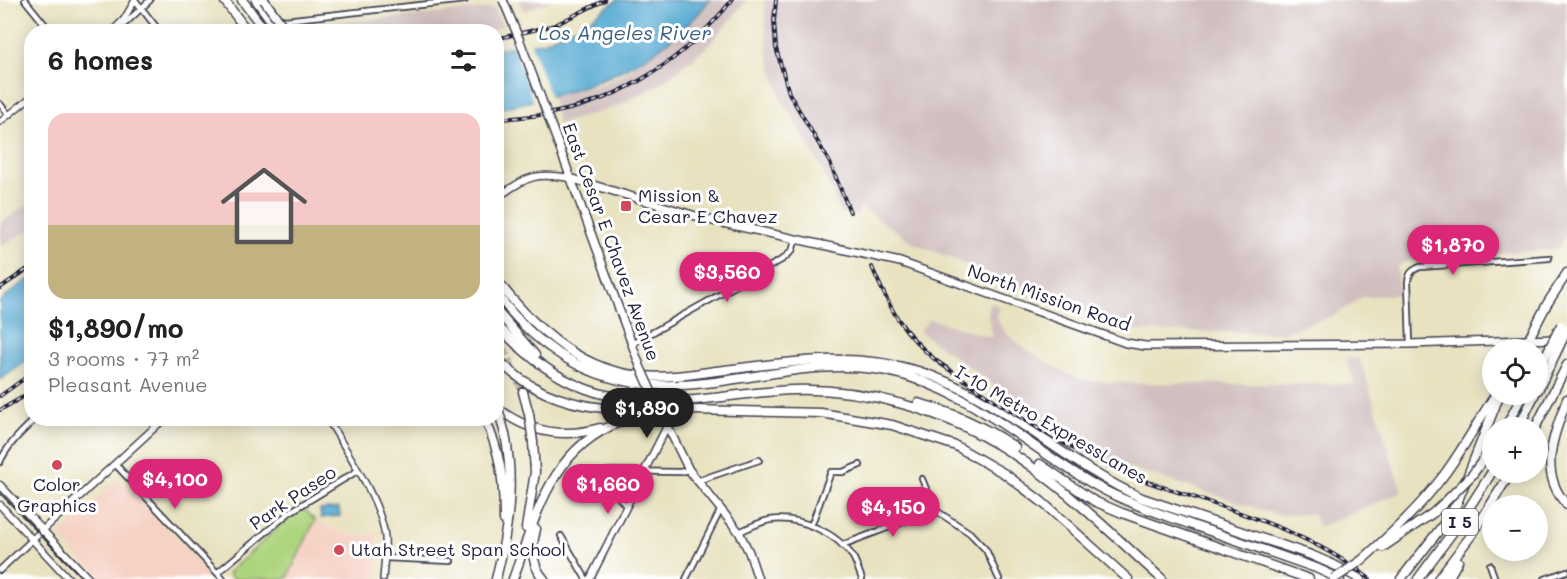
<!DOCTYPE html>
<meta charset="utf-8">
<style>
:root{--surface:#fff;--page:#f6f6f6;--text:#222;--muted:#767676;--accent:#db2777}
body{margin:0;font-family:Mali,sans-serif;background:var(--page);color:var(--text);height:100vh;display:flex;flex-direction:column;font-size:22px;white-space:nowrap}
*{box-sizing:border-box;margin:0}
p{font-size:20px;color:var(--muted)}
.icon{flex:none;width:33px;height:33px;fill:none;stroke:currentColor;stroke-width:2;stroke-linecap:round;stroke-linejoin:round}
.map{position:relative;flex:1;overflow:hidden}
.drawer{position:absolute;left:24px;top:24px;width:480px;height:402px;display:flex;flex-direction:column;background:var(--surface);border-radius:24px;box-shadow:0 3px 15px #0003}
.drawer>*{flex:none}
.controls{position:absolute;left:1482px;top:339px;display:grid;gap:12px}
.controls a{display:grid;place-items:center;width:66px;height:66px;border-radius:50%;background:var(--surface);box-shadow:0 3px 15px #0003;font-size:30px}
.price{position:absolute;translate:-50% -51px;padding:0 14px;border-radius:21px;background:var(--accent);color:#fff;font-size:20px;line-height:39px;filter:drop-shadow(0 2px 3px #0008)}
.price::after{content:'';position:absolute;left:50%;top:36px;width:18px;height:14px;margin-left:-9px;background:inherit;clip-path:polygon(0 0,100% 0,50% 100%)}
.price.current{background:#222;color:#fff}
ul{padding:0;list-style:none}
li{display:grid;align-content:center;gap:12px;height:318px;padding:0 24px}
li span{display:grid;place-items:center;height:186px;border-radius:18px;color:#555}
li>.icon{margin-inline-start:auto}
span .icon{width:108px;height:108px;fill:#fffc;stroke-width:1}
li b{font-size:26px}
h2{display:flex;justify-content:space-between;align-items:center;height:72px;padding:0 24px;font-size:26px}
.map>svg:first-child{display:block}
</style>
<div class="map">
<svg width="1567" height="579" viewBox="0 0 1567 579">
<rect width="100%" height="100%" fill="#fff"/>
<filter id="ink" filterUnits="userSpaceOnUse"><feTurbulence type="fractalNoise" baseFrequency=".0167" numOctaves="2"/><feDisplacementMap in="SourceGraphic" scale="12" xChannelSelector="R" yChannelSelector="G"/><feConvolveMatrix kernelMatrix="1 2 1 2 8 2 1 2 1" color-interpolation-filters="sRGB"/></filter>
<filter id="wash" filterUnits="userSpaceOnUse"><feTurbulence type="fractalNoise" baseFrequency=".008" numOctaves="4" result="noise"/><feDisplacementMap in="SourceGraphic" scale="24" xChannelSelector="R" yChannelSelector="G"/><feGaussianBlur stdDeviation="1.35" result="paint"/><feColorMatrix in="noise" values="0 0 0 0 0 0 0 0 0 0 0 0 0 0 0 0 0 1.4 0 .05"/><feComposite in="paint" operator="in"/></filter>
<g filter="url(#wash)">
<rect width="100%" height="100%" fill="#e8e2c0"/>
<path fill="#f6d1c5" d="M118,478L207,571L213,579H99L66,544L59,535Z
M315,520L349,536L377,534L378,563L376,579H287Z"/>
<path fill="#d1bfbf" d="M519,0H552L524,11Z
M713,0H747L707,47L661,83L617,107L558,124L552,97L607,82L625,73L671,41Z
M764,0H1567V232L1558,249L1413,258L1397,267L1399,294L1362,297L1336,315L1281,333L1134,331L915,244L860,207L858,215L840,212L821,167L780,97L767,49Z
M494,8L503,27L474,32H291L288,28Z
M31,202V229L0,247V223Z
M990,302L1000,306L997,316L999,323L1006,333L1024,348L1067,374L1085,380L1121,383L1246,384H1355L1346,358L1360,359L1402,492L1319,527L1313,514L1278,515L1121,465L1067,439L1014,404L991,383L919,331L930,319L993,338L988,316Z"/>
<path fill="#aed47e" stroke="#687b5c" stroke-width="1.5" d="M303,508L315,520L287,579H233L228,573L288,518Z"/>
<path fill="#57aad3" stroke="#3c6687" stroke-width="1.5" d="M617,0H710C654,70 581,91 497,109V49L543,42L586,22Z
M31,277V358L0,380V301Z
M339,508L340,516L321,518L320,510Z"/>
<path fill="#e8e2c0" d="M530,41L551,99L534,104L512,43Z"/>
</g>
<g filter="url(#ink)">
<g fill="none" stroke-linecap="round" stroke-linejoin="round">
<path stroke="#c0bca5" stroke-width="8" stroke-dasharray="8 4" stroke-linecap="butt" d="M498,338L523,392"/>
<g stroke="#403f4f" stroke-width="8">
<path id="minor" d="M25,0L51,32
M135,0L160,32
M277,18L285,20L465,0
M116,32L150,0
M0,104L9,115
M632,344L783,259L792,251L796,239
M1410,344L1408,282C1409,273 1412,270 1420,267L1549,258
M0,462C8,444 22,432 36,418
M115,464L223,579
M922,479L935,510L970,533L986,550L999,579
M697,481L759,460
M626,506L604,479L605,475L608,471L680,472L689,470
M811,526L831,472H843L860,465
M739,532C749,528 759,522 770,520C799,516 836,532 853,557C857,564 859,572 862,579
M561,536L586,579
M842,545L935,510
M385,558L451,561
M1490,565L1495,579
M218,572L290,512L357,471
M686,579L721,509
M1545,579L1567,571"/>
</g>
<g stroke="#403f4f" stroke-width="8">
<path id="tertiary" d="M111,32L124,19L135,0
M0,122L32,96
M327,418C346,451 381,500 385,537C386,551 384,565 383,579
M0,570L33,539"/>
</g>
<g stroke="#403f4f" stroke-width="9">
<path id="secondary" d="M496,198C528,177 532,172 570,178
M0,485L89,579
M0,505L69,579
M33,539L165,418
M590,579L667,426"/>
</g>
<g stroke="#403f4f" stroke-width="10">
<path id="primary" d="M560,149L640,366
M570,178L709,220L900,262L1126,343L1145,346L1410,344L1556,339
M665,421L689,470L739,532L749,552L758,579"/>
</g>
<g stroke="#403f4f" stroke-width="11">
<path id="motorway" d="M224,0L248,32
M242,0L266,32
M256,0L279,32
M496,279C529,323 577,368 634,375C661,379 689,375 716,371C785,363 849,350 918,371C1001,397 1063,463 1142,498L1311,555L1334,565L1360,579
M496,292C514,318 538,341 564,357C670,423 775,350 887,371C971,388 1031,451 1104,490C1132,505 1162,514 1192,525C1234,539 1275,554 1316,568L1340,579
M496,310L535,355
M496,324C555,388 609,407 695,400C728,397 761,391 794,390C830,389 867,394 902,404C1012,433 1080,505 1162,579
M496,336L498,338
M1523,350L1547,304L1567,273
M496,357C525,389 561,403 603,408L821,413L892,425L956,446L1005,474L1042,502L1128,579
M1538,369L1547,353
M1538,390L1555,355
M523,392L529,414
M1567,399C1554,436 1537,472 1567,505
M918,403C953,412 985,427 1015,447
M497,408C528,432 562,439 600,428
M484,418C501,451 504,484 504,520
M1505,428L1523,394
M1518,428L1535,394
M1535,428L1567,365
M1483,460L1492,447
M1040,464L1094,501L1122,513L1309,579
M526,528L535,472L533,442
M536,529C531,547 531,565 544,579
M1383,547L1433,513L1446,501
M1362,560C1390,535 1417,510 1440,480C1460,455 1477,422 1496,394
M496,579C508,530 515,484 505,434
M513,579C536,517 550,449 620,422C635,416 653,415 669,414
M1401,579L1443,525L1457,503L1498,399
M1418,579L1458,525L1492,472
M1438,579L1473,533L1511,472
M1448,579L1458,561"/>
</g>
<use href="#minor" stroke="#fff" stroke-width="4.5"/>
<use href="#tertiary" stroke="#fff" stroke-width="5"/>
<use href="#secondary" stroke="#fff" stroke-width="6"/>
<use href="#primary" stroke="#fff" stroke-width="7"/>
<use href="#motorway" stroke="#fff" stroke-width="8"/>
<path stroke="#22223b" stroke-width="1.5" d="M0,493L83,579"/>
<g stroke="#22223b" stroke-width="4">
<path id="rail" d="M776,0L774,21L776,48L789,93L830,163L850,212
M496,39L555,25L605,0
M496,120C515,117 533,117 552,113C625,99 686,58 732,0
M872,267C890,309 902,333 938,362C1001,405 1062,449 1134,477C1214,506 1301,525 1370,579
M0,288L32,266
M0,396L32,373
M0,410L32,392"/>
</g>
<use href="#rail" stroke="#fff" stroke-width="1.5" stroke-dasharray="4.5" stroke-linecap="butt"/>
<g stroke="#403f4f" stroke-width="10" stroke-linecap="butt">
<path id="primary-bridge" d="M503,0L520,41L560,149
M640,366L665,421"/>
</g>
<g stroke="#403f4f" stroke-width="11" stroke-linecap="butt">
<path id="motorway-bridge" d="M264,0L287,32
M1547,353L1561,325
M1555,355L1567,330
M496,401L505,434
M529,414L533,442
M1446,501L1472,475L1483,460
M1334,579L1362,560"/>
</g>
<use href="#primary-bridge" stroke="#fff" stroke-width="7"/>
<use href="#motorway-bridge" stroke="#fff" stroke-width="8"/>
</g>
</g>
<g fill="#d1495b" stroke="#fff" stroke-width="2">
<rect x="620" y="200" width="12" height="12" rx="3"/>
<circle cx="57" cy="465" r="6"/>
<circle cx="339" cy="550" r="6"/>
</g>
<g text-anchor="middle" stroke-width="6" stroke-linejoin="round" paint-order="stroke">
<rect fill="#fff" stroke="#646476" stroke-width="1.5" x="1442" y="509" width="36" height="26" rx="4.5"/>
<g font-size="16" font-weight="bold" fill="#22223b">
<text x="1460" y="528">I 5</text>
</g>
<g font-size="18" fill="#22223b" stroke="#fff" text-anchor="start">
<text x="638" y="202">Mission &amp;<tspan x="638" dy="21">Cesar E Chavez</tspan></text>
<text x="57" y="491" text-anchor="middle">Color<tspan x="57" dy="21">Graphics</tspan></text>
<text x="351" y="556">Utah Street Span School</text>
</g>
<g font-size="18" fill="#22223b" stroke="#fff">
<text transform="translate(611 242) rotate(70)" y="6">East Cesar E Chavez Avenue</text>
<text transform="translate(1049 298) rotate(19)" y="6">North Mission Road</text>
<text transform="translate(1051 425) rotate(30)" y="6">I-10 Metro ExpressLanes</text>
<text transform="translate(293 498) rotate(-34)" y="6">Park Paseo</text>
</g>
<g font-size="20" font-style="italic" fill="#3a5f7f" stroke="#fff">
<text x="625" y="40">Los Angeles River</text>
</g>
</g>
</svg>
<div class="controls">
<a><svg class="icon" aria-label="locate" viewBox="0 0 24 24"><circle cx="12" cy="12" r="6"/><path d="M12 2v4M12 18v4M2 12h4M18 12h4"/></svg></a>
<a>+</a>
<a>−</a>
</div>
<b class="price" style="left:1453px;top:276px">$1,870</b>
<b class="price" style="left:727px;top:303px">$3,560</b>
<b class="price current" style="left:647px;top:439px">$1,890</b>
<b class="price" style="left:175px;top:510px">$4,100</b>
<b class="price" style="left:608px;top:515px">$1,660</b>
<b class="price" style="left:893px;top:538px">$4,150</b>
<section class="drawer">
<h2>6 homes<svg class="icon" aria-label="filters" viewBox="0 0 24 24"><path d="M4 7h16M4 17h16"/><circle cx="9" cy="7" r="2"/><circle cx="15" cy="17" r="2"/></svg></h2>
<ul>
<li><span style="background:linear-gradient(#f6c9c9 60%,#c2b280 0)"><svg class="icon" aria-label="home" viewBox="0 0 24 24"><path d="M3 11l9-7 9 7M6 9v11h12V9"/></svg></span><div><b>$1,890/mo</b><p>3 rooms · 77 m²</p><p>Pleasant Avenue</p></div></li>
</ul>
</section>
</div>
